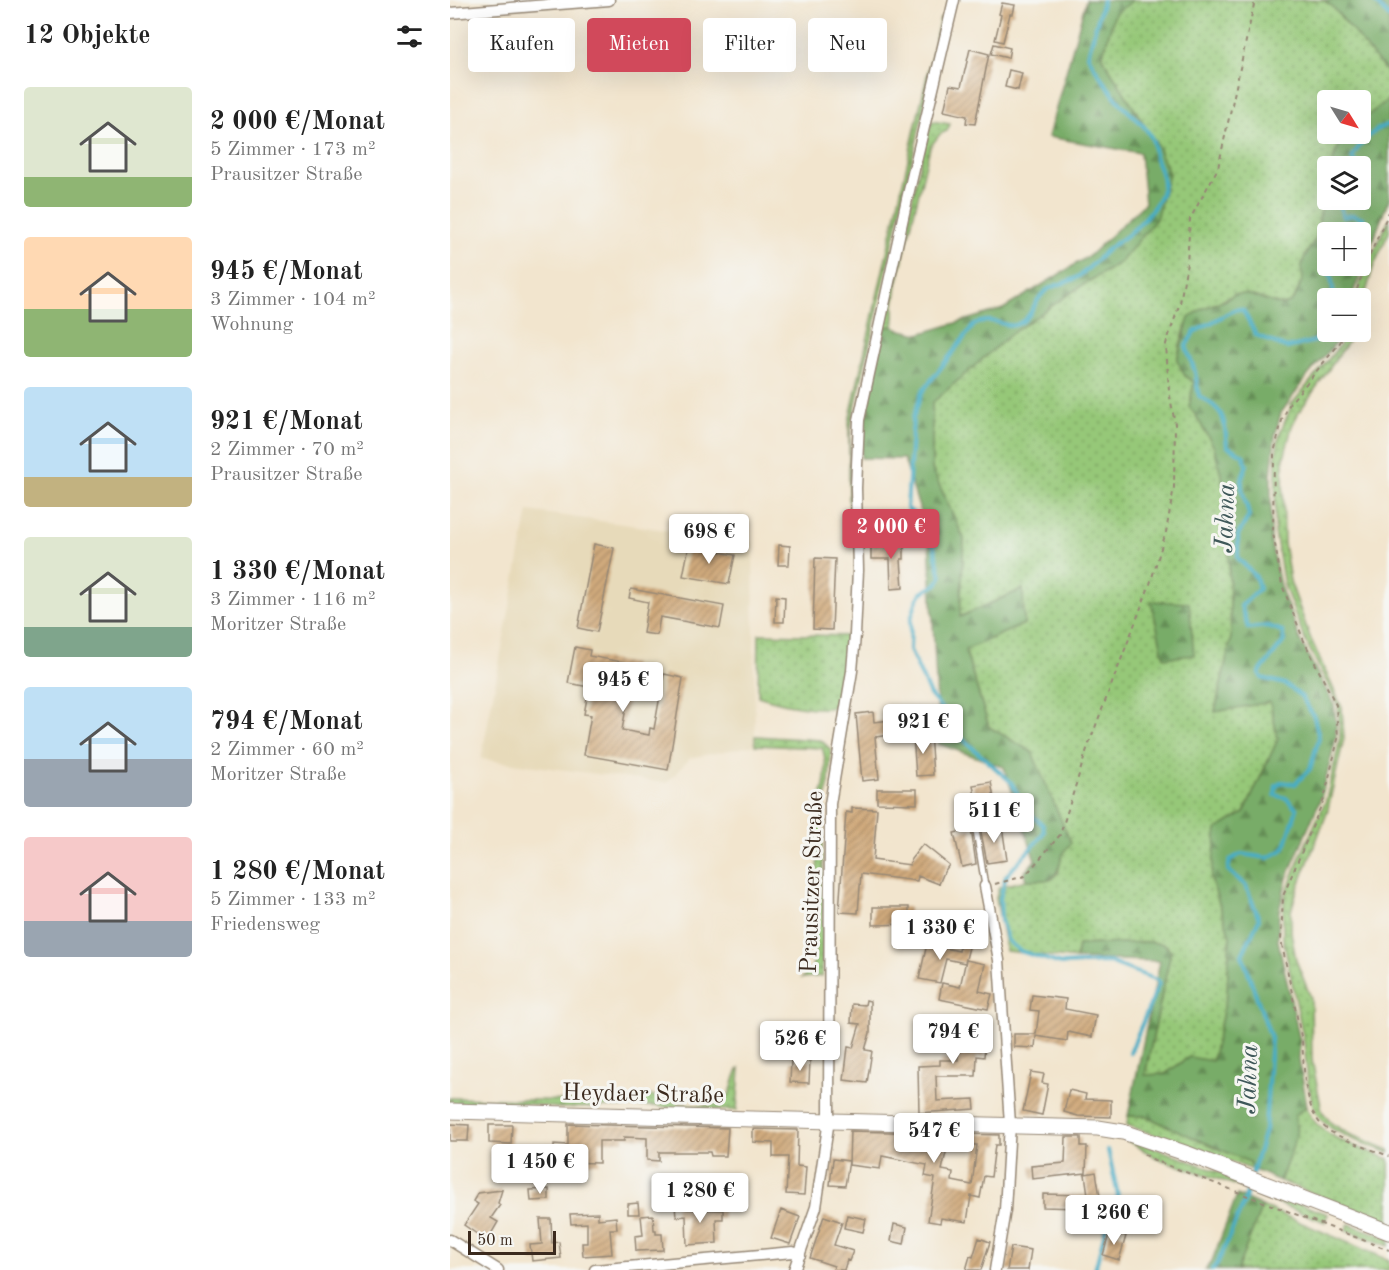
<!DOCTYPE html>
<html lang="de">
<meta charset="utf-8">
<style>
:root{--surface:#fff;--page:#f2f2f2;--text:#222;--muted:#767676;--accent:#d1495b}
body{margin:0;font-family:"Old Standard TT",serif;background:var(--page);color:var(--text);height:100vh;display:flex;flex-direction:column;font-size:22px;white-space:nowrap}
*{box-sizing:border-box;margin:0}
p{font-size:20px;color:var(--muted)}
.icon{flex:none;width:33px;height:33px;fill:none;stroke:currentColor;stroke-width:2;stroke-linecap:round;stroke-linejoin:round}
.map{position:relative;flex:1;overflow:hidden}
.side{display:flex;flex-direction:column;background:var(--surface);width:450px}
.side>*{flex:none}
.top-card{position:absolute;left:18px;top:18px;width:570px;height:54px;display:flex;gap:12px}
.needle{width:39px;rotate:127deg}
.buttons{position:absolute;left:867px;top:90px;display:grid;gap:12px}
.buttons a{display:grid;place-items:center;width:54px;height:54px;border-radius:6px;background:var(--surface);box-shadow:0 6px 24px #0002;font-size:30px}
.scale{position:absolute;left:18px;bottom:15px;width:88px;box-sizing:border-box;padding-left:6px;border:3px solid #3b2a1e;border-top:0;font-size:16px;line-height:21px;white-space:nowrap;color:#3b2a1e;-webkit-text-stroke:4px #f6f6f2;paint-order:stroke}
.price{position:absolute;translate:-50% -51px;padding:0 14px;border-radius:6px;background:#fff;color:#222;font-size:20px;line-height:39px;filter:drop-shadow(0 2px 3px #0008)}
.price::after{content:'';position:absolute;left:50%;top:36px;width:18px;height:14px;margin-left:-9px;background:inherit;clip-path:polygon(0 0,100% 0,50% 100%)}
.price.current{background:var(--accent);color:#fff}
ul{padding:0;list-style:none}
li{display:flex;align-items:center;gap:18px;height:150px;padding:0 24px}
li span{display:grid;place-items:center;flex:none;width:168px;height:120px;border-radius:6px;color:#555}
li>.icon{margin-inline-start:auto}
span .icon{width:72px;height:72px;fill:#fffc;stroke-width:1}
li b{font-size:26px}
h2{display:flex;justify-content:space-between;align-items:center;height:72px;padding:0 24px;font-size:26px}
.pill{padding:0 21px;border-radius:6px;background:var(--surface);box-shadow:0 6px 24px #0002;font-size:21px;line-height:54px}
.pill.current{background:var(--accent);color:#fff}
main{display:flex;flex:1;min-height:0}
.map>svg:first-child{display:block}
</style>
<main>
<section class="side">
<h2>12 Objekte<svg class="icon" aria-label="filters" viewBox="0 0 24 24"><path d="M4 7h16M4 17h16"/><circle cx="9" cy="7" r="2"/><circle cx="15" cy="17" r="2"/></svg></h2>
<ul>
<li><span style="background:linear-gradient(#dfe7d0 75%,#8fb573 0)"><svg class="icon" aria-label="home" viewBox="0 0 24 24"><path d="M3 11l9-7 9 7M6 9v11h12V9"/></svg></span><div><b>2 000 €/Monat</b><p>5 Zimmer · 173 m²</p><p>Prausitzer Straße</p></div></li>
<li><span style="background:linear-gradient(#ffd9b3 60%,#8fb573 0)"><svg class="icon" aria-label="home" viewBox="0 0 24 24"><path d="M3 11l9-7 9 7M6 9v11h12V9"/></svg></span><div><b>945 €/Monat</b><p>3 Zimmer · 104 m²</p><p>Wohnung</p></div></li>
<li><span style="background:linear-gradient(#bfe0f5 75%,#c2b280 0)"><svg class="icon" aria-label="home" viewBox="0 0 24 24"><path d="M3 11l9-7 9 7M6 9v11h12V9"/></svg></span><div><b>921 €/Monat</b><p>2 Zimmer · 70 m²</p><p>Prausitzer Straße</p></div></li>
<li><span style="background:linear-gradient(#dfe7d0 75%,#7fa58c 0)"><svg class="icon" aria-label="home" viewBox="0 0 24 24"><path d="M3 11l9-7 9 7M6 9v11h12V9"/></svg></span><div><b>1 330 €/Monat</b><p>3 Zimmer · 116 m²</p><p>Moritzer Straße</p></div></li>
<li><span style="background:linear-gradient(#bfe0f5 60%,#9aa5b1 0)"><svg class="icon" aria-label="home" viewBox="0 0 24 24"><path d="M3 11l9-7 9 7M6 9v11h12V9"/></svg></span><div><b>794 €/Monat</b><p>2 Zimmer · 60 m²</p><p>Moritzer Straße</p></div></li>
<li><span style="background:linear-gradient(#f6c9c9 70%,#9aa5b1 0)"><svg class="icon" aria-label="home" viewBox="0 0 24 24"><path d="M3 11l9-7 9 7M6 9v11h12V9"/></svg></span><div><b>1 280 €/Monat</b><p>5 Zimmer · 133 m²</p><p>Friedensweg</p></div></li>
</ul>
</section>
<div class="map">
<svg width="939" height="1270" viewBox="0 0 939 1270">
<defs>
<pattern id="grass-dots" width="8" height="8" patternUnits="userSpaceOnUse" patternTransform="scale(1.5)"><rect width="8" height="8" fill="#96c878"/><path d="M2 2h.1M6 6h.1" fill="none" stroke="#7ca362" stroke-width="1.8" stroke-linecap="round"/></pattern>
<pattern id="forest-firs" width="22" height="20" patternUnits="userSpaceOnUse" patternTransform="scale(1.5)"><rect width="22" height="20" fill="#78ac68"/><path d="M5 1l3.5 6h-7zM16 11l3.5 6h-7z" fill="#648c55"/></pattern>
<pattern id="building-hatch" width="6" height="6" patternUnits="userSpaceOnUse" patternTransform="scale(1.5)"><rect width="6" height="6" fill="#d0aa7d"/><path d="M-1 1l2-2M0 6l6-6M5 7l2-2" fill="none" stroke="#aa8b66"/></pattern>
</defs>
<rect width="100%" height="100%" fill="#f6f6f2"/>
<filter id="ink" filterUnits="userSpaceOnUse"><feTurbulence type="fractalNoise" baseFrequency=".0167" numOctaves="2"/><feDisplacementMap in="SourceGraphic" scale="12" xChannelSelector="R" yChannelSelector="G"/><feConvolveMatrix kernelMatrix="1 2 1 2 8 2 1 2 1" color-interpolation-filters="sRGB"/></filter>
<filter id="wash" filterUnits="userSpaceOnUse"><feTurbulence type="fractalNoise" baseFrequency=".008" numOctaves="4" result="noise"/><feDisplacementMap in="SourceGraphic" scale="24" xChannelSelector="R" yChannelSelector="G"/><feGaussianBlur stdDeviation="1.35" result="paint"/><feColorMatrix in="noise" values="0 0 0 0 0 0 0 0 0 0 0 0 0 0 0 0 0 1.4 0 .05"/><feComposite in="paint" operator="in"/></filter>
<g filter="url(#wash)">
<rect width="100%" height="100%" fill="#f2e5ce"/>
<path fill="#e7daba" d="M78,511L303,542L305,745L240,758L217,783L31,759Z"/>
<path fill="url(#grass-dots)" stroke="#68794b" stroke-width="1.5" d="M684,0H873L882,6L939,75V99L911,121L910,100H878V134H898L891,140L881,166H878L877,177L866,238L855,256L853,278L845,297L840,303L831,305L784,294C774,301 764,303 754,308C733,318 732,339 727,360L744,382L739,407L745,414L764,447L777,497L781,638L765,711L820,702L828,739L794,813L761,879L780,936L777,994L762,1062L739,1057L715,1074L695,1075L721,951L714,944L700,942L628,945L626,959L556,951L546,898L549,887L576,880H600L608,873L613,850L582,752L539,727L515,649L574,624L573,589L509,617L514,539L482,469V403L561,334L628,288L671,262L719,174L707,145L652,57L665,13Z
M490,18H492L471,121L402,421L400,438L402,539H399V421Z
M482,121L500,124L497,131L490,134L480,147L447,284L444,305V326L434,327L474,147Z
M939,219V232L923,268L911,310L910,298H906C912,271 928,244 939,219Z
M898,332H903L898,342L849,412L842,426L833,462L834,543L840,581L860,637L892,708L894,738L877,813L846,893L841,911V932L846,960L861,998L862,1060L872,1111L881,1123L899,1134L939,1150V1153L904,1140L882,1129L871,1120L864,1110L858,1084L854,1041L833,939V912L835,897L850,857L876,800L890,738L888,705L855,640L834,585L825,533L826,455L829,436L842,404L890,345Z
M309,634L401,636L398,670L391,704C375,715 326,702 308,696Z
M305,736L371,740L381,750L379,783L374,802L372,849L374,881L372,976L352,978L362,968L366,949L362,939L366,923L369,801C376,785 378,763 372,748L305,745Z
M290,1068L287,1110H236L205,1106L109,1108L78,1104H0V1098L175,1102C184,1100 195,1095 203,1096C208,1097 213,1099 217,1100C234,1105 263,1111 277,1097C285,1089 282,1075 290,1068Z
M857,1106C862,1136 914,1149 939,1159V1222L830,1181L847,1135L845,1115Z
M678,1116H695L799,1162L804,1170L677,1125Z
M678,1138L809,1187L808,1193L707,1158L678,1141Z
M812,1190L878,1214L875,1222L809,1196Z
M812,1206L939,1260V1270H787Z
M899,1224L939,1238V1246L896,1230Z"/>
<path fill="url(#forest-firs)" stroke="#5a6b43" stroke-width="1.5" fill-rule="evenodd" d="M636,0H684L665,13L652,57L707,145L719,174L706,219L671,262L628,288L561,334L482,403V469L514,539L510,617L573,589L574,624L515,650L539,727L582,752L621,843C607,856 614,868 600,880H576L574,873L585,860L554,767L489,744L479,540L454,459L411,458L413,420L434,327L444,326L447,329L469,334L553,309L639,256L695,203L690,153L598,137Z
M873,0H939V75L882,6Z
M939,99V199L901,298H878V332H894V333L856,378L831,413L825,436L821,476V543L830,586L850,640L884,705L886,722V738L871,798L837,878L829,911L828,940L850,1041L849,1059L857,1106L845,1115L847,1135L830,1181L804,1170L799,1162L695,1116H678L710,961L626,959L628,945L701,942L714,944L721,951L695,1075L715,1074L739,1057L762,1061L777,994L780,936L761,879L767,829L794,813L828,739L820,702L765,712L781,638L777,497L764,447L745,414L739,407L744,382L735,376L727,360L739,318L752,309L776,300L784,294H797L831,305L840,303L845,297L853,278L851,268L855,256L866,238L877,177L878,200H910V166H881L891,140L898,134H910L911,121ZM910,232V266H878V232Z
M701,601L739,603L744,655L714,658Z
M787,1195L812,1206L787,1270H755L762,1261Z"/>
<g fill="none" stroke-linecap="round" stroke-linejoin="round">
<path stroke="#46adc6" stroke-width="4" d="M653,0L638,55C646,72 659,89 671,104C682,116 698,126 703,142C704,146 704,151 705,156C708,166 714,175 713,186C711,204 691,223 679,234C672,240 663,244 657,250C647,259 638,271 626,278C617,283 605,284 597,290C584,298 583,318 568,324C554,330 545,314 524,325L472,392L463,418L457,508L480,529L491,577L487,584L471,593L466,602L461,619L460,650L480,695L500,718L507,734L561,782L577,811L593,825L594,832L590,838L556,876L550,898L551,921L558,941L570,951L611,964L659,962L707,980L709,983L680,1053
M923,0L939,17
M910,180L914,178L916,171L902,159C907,145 925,128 939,124
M888,200L893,217L903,215L913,218L915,227L910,234
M878,240L870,242C871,263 874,258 880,274C883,281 882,291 885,298
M802,1174L815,1130L821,1038L792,955L809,919L796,886L778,870L780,860L791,854L818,858L834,849L847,809L836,798L825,795L826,786L832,782L845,784L860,769L869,738L864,717L851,696L835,684L812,678L809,673L834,641L832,631L818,626L798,628L791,606L809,589L806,577L788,558V535L799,516C795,493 786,488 797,465L793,455L777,446C774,418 776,411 749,396L745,372L736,346L744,332L786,309L793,310L806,335L837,348L877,338L878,332
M645,1270L657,1223L668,1195L658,1150
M762,1270L768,1262L794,1203L800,1181"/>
</g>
<g id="blocks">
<path fill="url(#building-hatch)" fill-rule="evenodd" d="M552,3L565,5L563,14H560L553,42L545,40L551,15L549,14Z
M544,44L560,48L558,58L541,54Z
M520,49L539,54L525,124L516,123L517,116L494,111L500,85L511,87Z
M559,70L572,73L568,90L555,87Z
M421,543H454V559H451L453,588L441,589L440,559H421Z
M144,544L164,548L147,632L128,628Z
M329,545L340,546L339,565H328Z
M239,546L285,555L279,584L233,576Z
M365,558L385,559L382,630L363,629Z
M181,589L274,606L270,628L210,617L207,635L193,633L198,602L179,598Z
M326,596L335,597L334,622H325Z
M125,647L140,650L139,656L184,664L172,730L199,735L200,728L204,729L214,674L233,678L218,770L134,755L141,715L134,714L139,687L118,683Z
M423,712L424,722L458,718L459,733L425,737L429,779L412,781L406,714Z
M480,733L483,775L466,776L463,734Z
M541,782L547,815L533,817L529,820L523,785Z
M427,789H467V804L427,803Z
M402,808L427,809L423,860L460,865L461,859L473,844L499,865L494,872L489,884L468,876L467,881L411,874L408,913L389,912L396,812L402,813Z
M549,825L552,826L557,860L537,863L531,832L536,827Z
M521,829L526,864L512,867L504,833Z
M423,907H459V924L423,925Z
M477,944L509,951L510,945L519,947L515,963L496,959L490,983L469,979Z
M516,960L535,964L529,991L542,994L538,1009L489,999L492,983L510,987Z
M582,995L616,999L615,1009L646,1015L642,1037L618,1032L617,1041L586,1036L585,1048L564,1047V1034H586L589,1011L580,1010Z
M416,1000L420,1001V1033L415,1050L422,1051L417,1083L394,1080L398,1047L403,1048L410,1024L401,1023L402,1004L415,1005Z
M490,1018L537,1022L534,1057L527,1056L526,1076H486L487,1101L524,1099L525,1109L469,1113L468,1066L490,1065V1060H508L510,1038L488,1036Z
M341,1061H360L359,1083L340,1082Z
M581,1072L594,1074L592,1083L598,1084L592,1115L573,1111Z
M619,1090L636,1094L635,1099L661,1100V1117L628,1116L614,1112Z
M0,1124L19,1125L18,1141H0Z
M118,1124L278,1128L276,1156H261L260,1152H209V1161L197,1160V1138L174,1137V1141H149V1163L113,1162V1172L101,1171V1161H104V1144L118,1145Z
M39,1125H62L61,1144L39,1143Z
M303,1129L348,1130L347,1166L356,1167L354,1195L336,1194L338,1157H323V1143L303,1142Z
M400,1131L549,1135V1145H545L541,1177L534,1176L530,1198L521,1196L517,1222L491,1218L490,1223L478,1221L485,1178L475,1176L477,1165L432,1156L430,1169L399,1165ZM498,1144L527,1145L522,1185L502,1181L503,1172L492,1170Z
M616,1137H631V1146H637L636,1173L582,1179L581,1166L615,1163Z
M383,1159L399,1161L395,1186L380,1185Z
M646,1172L651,1203L630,1208L593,1207V1194L638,1195L635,1174Z
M99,1189V1200L81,1201L80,1190Z
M52,1190L48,1203L50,1205L41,1218L48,1222L37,1241L14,1225L28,1204L23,1201L28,1193Z
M188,1203L189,1214H178V1204Z
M237,1204V1209L273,1210V1219H266L267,1243L237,1245L236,1216L226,1217L225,1205Z
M331,1210L350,1217L340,1244L321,1238Z
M148,1213V1219L166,1217L167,1229H160L162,1254L133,1256L132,1243H137V1223L121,1224L120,1214Z
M203,1215L204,1230H206V1234H212L213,1250L186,1251L185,1236L193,1235L191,1216Z
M397,1215L416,1219L413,1232L394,1228Z
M374,1216L392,1222L384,1245L403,1251L399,1261L397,1260L394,1270H383L384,1266L360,1258Z
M90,1219H101L102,1243L109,1242L111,1258L82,1261L80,1245L92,1244Z
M444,1224L457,1227L454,1244L441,1241Z
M660,1231L676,1236L669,1260L653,1255Z
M529,1238L540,1242L531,1270H516L520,1256L523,1257Z
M561,1247L581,1250L578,1270H557Z"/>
</g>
</g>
<g filter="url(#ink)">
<use href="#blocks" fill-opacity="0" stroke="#968876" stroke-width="1.5"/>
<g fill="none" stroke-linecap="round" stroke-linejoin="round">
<g stroke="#968876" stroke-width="8">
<path id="service" d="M535,886L526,830L534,822L558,819"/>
</g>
<g stroke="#968876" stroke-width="13">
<path id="minor" d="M0,13L159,0
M535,886L549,960L560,1124L555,1210L545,1270
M0,1240L48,1270
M145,1270L343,1252L350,1255
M344,1270L366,1207L379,1120L380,804L402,671L405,635L408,570L406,488L409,420L457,199L504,0"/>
</g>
<g stroke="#968876" stroke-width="17">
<path id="secondary" d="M0,1111L648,1128L673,1132L738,1154L939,1232"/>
</g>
<path stroke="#968876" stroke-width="2" stroke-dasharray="4.5 4.5" stroke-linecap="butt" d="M904,298L915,266L939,212
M896,332L889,344L840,403L832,420L824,453L823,533L832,585L854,641L886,705L888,739L874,799L833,896L831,940L852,1041L855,1084L862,1111L869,1122L879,1131L901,1142L939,1156
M545,884L575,876L610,835L638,746L700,584L716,532L724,487L725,424L719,391L716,344L730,303L737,263L740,219L768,168L805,0
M694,1154L704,1160L939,1250"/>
<use href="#service" stroke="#fff" stroke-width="5"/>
<use href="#minor" stroke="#fff" stroke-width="10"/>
<use href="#secondary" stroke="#fff" stroke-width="15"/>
</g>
</g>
<g text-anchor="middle" stroke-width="6" stroke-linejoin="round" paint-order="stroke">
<g font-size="24" fill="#3b2a1e" stroke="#f6f6f2">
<text transform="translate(361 882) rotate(-88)" y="8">Prausitzer Straße</text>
<text transform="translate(193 1093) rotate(1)" y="8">Heydaer Straße</text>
</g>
<g font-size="26" font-style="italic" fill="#3f5859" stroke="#f6f6f2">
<text transform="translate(774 518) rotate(-88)" y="9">Jahna</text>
<text transform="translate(797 1079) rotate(-88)" y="9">Jahna</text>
</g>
</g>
</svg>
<div class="buttons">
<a><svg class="needle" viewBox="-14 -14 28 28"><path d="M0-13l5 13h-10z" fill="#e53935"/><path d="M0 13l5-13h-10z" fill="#767676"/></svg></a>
<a><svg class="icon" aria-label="layers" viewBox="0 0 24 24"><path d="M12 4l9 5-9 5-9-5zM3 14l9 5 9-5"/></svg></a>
<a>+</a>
<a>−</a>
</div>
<div class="scale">50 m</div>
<b class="price current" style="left:441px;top:560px">2 000 €</b>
<b class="price" style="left:259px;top:565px">698 €</b>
<b class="price" style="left:173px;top:713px">945 €</b>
<b class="price" style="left:473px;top:755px">921 €</b>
<b class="price" style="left:544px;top:844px">511 €</b>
<b class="price" style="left:490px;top:961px">1 330 €</b>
<b class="price" style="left:503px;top:1065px">794 €</b>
<b class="price" style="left:350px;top:1072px">526 €</b>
<b class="price" style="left:484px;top:1164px">547 €</b>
<b class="price" style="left:90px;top:1195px">1 450 €</b>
<b class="price" style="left:250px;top:1224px">1 280 €</b>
<b class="price" style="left:664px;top:1246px">1 260 €</b>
<div class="top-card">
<a class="pill">Kaufen</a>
<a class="pill current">Mieten</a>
<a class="pill">Filter</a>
<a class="pill">Neu</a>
</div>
</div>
</main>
